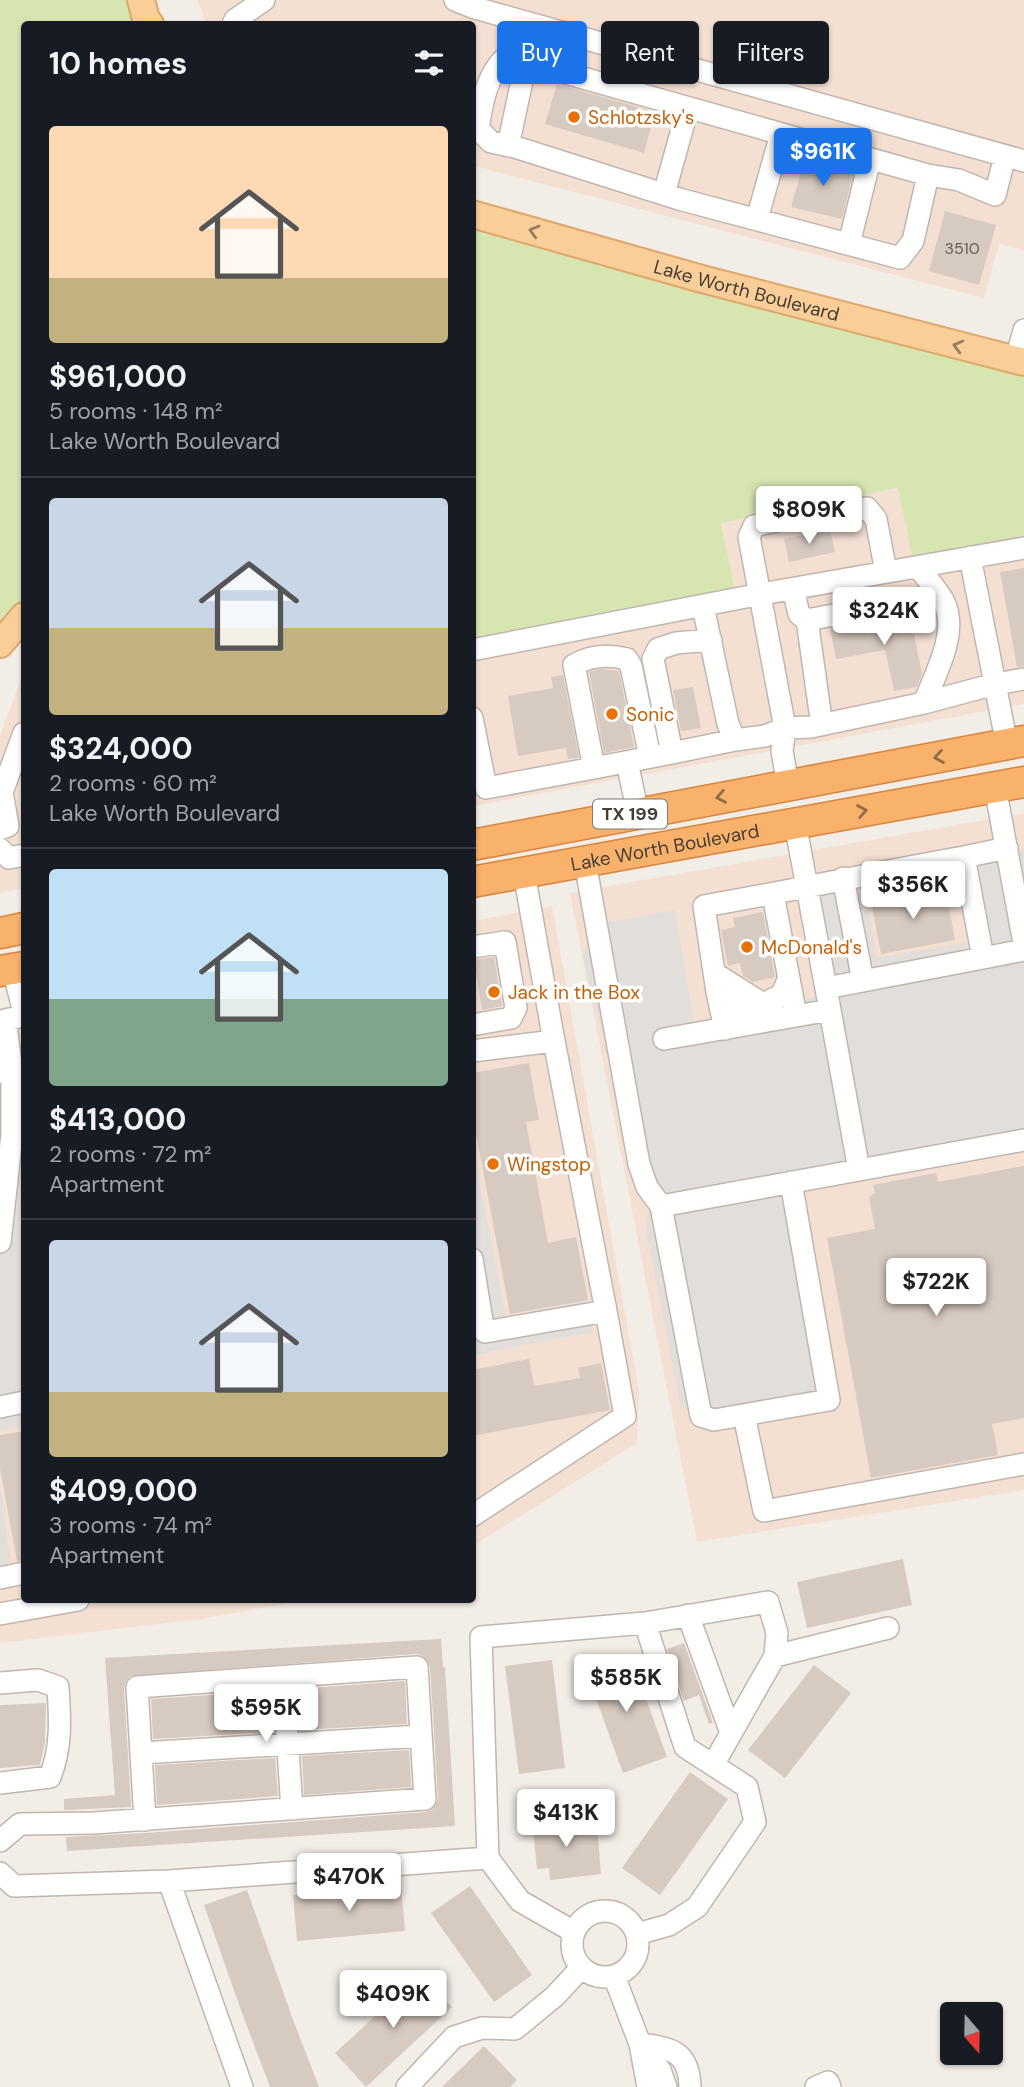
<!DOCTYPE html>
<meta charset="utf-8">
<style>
:root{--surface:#171b24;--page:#242831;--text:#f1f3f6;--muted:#9ea1a6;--line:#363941;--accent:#1a73e8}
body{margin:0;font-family:"DM Sans",sans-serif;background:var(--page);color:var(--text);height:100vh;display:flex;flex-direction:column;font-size:26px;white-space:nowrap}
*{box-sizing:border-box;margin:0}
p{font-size:23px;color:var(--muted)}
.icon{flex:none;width:38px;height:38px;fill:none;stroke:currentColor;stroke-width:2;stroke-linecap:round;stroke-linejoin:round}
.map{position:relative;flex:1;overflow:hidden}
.drawer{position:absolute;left:21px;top:21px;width:455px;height:1582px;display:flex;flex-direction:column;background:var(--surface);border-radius:7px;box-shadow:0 2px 5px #0004}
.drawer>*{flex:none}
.guide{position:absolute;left:497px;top:21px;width:422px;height:63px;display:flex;gap:14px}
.needle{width:46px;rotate:160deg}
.tools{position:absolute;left:940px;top:2002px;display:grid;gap:14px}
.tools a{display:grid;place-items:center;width:63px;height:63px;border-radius:7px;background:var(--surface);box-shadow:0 2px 5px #0004;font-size:35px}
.price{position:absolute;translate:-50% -60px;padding:0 16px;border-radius:7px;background:#fff;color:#222;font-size:23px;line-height:46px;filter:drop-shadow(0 2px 4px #0008)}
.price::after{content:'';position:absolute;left:50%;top:42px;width:21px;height:16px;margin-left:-10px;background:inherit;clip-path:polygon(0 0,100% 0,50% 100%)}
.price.current{background:var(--accent);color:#fff}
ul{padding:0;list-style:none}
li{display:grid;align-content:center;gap:14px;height:371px;padding:0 28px}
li+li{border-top:2px solid var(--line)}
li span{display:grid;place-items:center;height:217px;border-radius:7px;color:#555}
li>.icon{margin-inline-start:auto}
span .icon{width:126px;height:126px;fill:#fffc;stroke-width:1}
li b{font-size:30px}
h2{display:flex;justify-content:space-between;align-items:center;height:84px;padding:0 28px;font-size:30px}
.tag{padding:0 24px;border-radius:7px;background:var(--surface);box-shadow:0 2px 5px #0004;font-size:24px;line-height:63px}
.tag.current{background:var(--accent);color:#fff}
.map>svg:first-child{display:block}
</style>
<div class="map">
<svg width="1024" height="2087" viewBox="0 0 1024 2087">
<rect width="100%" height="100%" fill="#f3ede7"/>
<path fill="#f4e0d3" d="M197,0H1024V250L999,244L984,298L473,166L472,24H207Z
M899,488L913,560L1024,538V704L473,806V639L735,590L721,523Z
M24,675V888L0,893V736L20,682Z
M1024,813V1490L697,1542L570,893Z
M552,906L639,1391L637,1443L473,1546V921Z
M24,1004V1600H306L200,1619L0,1643V1174L13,1094L0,1045V1008Z"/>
<path fill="#d7e6b1" d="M0,0H126L137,24H24V624H0Z
M473,219L1024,357V538L913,560L898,488L721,523L735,590L473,639Z"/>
<path fill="#e1dedc" d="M1024,849V1141L797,1181L839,1397L700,1425L691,1407L681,1408L646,1230L649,1209L582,956L596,924L675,910L694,1022L820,996L797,897L864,883L877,958L975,941L958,863Z
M24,1132V1426L0,1430V1208L12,1134Z
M472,1141L506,1317L588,1300L592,1332L473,1355Z
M0,1484L11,1565H0Z"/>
<path fill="#d7cac0" d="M557,84L655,112L644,153L545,124Z
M806,154L854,170L842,219L791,207Z
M945,211L996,225L979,285L929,271Z
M830,530L835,552L789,562L784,539Z
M1024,568V666L1017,667L1000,572Z
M910,614L922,674L917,687L894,691L885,650L836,659L830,629Z
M601,669L619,671L634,747L604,753L589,672Z
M563,675L579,758L568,759L566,748L518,756L508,696L553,688L551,677Z
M693,687L701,728L681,731L673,690Z
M945,888L955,940L881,954L871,901Z
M763,912L775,977L753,982L743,976L740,963L728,966L721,930L735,927L733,918Z
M494,957L502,1006L482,1010L474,960Z
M529,1063L539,1120L526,1122L548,1243L576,1237L588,1300L510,1314L472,1112V1073Z
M1024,1166V1418L992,1424L998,1455L871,1478L827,1238L875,1229L869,1197L875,1193L873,1185L936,1173L938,1182Z
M529,1359L534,1386L580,1378L578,1368L601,1363L610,1410L472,1436V1370Z
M24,1431V1560L17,1561L0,1469V1435Z
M903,1559L912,1605L807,1628L797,1582Z
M441,1639L443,1667H445L455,1826L67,1851L66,1837L146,1833L426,1812L433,1809L438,1799L430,1666L423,1656L416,1654L130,1676L126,1681L124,1688L131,1807L64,1810V1799L115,1795L105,1658Z
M684,1643L713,1723L709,1724L699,1695L684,1701L667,1649Z
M630,1655L667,1757L623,1773L586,1671Z
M552,1660L565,1768L519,1774L505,1666Z
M814,1665L851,1693L785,1778L748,1750Z
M405,1681L407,1724L300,1730L297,1689Z
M271,1691L274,1732L153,1739L151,1699Z
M46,1703L45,1742L40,1765L0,1768V1705Z
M409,1750L411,1787L304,1795L302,1756Z
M275,1758L278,1796L157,1805L155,1765Z
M690,1772L728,1799L660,1895L622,1868Z
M566,1817L567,1829L597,1826L601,1874L550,1880L549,1868L537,1869L532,1820Z
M401,1885L405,1931L297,1941L293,1895Z
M470,1886L532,1975L494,2002L431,1913Z
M247,1890L292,2017L319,2087H270L242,2013L204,1905Z
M421,1974L452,2007L366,2087L335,2053Z
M484,2046L517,2080L510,2087H442Z"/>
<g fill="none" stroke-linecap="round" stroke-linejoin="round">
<g stroke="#c1b6ad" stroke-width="24">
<path id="minor" d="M455,0L475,8L1024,161
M516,20L509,55L526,62L928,175L959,180L995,195L1005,156
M233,24L235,20L264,0
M509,55C487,71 482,103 478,129L491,142L515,147L679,199L900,258L913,241L928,175
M508,146L526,62
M664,194L688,108
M757,219L781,134
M849,244L870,159
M1016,360L1024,330
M970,557L995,684L1024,679
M918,567C926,578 938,590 944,602C959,633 935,674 924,703
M886,572L876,519L867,508L797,516L754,526L749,537L785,728L811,727L924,703L995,684L1007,745
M793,589L799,614L807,620L820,712
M703,606L728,724L735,740L765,736L785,728L782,751L788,785
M807,620L939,595
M711,640L676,643L658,649L653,659L672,753L735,740
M472,650L756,595L1024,548
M472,718L486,788L594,768
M650,757L631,666L627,659C608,654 591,655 574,665L594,768L672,753
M627,762L638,813
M995,787L1024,943
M0,829L8,826L2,792L24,733
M0,849L9,858L24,855
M964,857L1007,848
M585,862L639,1164L647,1187L661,1206L701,1416L714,1420L829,1400L791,1182
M524,873L554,1041
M843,878L863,981
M773,894L796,1016
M472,947L505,942L516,1008L511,1018L472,1025
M983,958L1024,950
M13,969L24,1013
M714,973L763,1004L775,998
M717,992L735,1009L746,1011L756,1010L781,996L789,978
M830,1010L859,1170
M725,1029L717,992L704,906C791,891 877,872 964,857L983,958L826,988
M664,1039L830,1010L795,823
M472,1051L554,1041L606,1311L485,1332L482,1321
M1,1072L12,1070L5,1020L24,1016
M661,1206L1024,1140
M0,1242L12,1134V1070L24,1068
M472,1259L482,1321L472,1323
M0,1407L24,1402
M744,1415L764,1511L1024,1464
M472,1516L625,1416L606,1311
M0,1578L24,1573
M0,1614L78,1600
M688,1615L731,1733
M645,1623L768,1602L777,1633L775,1656L713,1765
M775,1656L888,1628
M283,1677L292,1809
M0,1683L38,1680L58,1687C60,1718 62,1747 50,1777L0,1783
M141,1753L421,1736
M0,1841L20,1824L94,1823L425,1799L417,1667L137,1687L145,1820
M488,1858L481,1637L645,1623L685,1747L747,1787L755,1822L697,1907L669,1925L637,1934
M0,1873L14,1886L169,1881L488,1858L520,1901L574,1932
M169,1881L242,2087
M572 1944a33 33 0 1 1 66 0a33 33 0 1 1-66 0Z
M614,1976L640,2044L648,2087
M640,2044C671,2048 689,2051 690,2087
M641,2046L660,2070L666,2087
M407,2087L454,2037L482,2028L515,2029L555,1996L581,1968
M816,2087L828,2082L830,2087"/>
</g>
<g stroke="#dfa769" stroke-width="30">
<g id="major">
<path d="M141,0L146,19L150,24"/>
<path id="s1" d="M472,214L702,279L1024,362"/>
<path d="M0,644L24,616"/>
</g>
</g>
<g stroke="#d8843c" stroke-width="33">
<g id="highway">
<path d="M472,845L1024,741"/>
<path id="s2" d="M472,882L1024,782"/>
<path d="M0,933L24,928"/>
<path d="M0,971L24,967"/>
</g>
</g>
<use href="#minor" stroke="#fff" stroke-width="21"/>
<use href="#major" stroke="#face98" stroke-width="26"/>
<use href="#highway" stroke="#f9b26c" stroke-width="30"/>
</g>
<defs><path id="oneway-chevron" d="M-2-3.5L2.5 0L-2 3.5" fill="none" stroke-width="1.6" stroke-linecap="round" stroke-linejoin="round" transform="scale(1.75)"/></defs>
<g stroke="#977e62">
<use href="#oneway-chevron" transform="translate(534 231) rotate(-164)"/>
<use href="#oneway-chevron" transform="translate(958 346) rotate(-165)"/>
</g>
<g stroke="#8e6c4c">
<use href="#oneway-chevron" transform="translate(939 757) rotate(170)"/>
<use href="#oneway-chevron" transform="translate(721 797) rotate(169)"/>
<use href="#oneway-chevron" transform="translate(862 811) rotate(-10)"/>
</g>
<g fill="#e8710a" stroke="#fff" stroke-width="2.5">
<circle cx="574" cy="117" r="7"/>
<circle cx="612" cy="714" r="7"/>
<circle cx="747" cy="947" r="7"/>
<circle cx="494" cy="992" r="7"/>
<circle cx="493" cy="1164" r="7"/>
</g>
<g text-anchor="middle" stroke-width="7" stroke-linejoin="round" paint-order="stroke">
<g font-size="16" fill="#6a6058">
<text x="962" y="254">3510</text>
</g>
<rect fill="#fff" stroke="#7e7772" stroke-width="2" x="593" y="799.5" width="74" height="29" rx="5"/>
<g font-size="18" font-weight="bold" fill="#463d36">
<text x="630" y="820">TX 199</text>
</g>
<g font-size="19" fill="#c56008" stroke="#fff" text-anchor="start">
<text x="588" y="124">Schlotzsky's</text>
<text x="626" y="721">Sonic</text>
<text x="761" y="954">McDonald's</text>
<text x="508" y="999">Jack in the Box</text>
<text x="507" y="1171">Wingstop</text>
</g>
<g font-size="19" fill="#463d36" stroke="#fff">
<text dy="7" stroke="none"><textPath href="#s1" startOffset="285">Lake Worth Boulevard</textPath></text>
<text dy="7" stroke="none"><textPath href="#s2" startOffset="196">Lake Worth Boulevard</textPath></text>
</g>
</g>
</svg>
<div class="tools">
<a><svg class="needle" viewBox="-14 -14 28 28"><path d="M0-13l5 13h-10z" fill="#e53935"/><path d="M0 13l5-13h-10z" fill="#9ea1a6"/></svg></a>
</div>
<b class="price current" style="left:823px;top:188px">$961K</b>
<b class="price" style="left:809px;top:546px">$809K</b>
<b class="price" style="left:884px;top:647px">$324K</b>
<b class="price" style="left:913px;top:921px">$356K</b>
<b class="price" style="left:936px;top:1318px">$722K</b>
<b class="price" style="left:626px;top:1714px">$585K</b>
<b class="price" style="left:266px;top:1744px">$595K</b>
<b class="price" style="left:566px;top:1849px">$413K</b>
<b class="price" style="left:349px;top:1913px">$470K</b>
<b class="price" style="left:393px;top:2030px">$409K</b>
<div class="guide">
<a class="tag current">Buy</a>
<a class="tag">Rent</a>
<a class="tag">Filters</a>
</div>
<section class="drawer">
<h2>10 homes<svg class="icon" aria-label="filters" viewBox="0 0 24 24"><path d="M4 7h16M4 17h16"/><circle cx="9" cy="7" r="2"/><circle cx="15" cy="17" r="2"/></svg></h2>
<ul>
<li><span style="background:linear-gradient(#ffd9b3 70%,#c2b280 0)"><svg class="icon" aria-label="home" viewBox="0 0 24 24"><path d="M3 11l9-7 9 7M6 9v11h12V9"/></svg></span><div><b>$961,000</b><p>5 rooms · 148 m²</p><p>Lake Worth Boulevard</p></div></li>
<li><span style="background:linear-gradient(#c9d6e8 60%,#c2b280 0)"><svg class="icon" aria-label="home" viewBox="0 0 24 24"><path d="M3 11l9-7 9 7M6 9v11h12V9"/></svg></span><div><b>$324,000</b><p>2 rooms · 60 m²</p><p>Lake Worth Boulevard</p></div></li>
<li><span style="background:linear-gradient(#bfe0f5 60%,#7fa58c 0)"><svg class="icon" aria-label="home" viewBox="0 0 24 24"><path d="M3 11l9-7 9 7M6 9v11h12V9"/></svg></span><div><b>$413,000</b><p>2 rooms · 72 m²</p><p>Apartment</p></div></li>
<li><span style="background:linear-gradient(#c9d6e8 70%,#c2b280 0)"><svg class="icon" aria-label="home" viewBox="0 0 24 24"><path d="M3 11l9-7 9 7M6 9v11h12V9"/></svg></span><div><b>$409,000</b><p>3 rooms · 74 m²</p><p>Apartment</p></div></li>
</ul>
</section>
</div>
